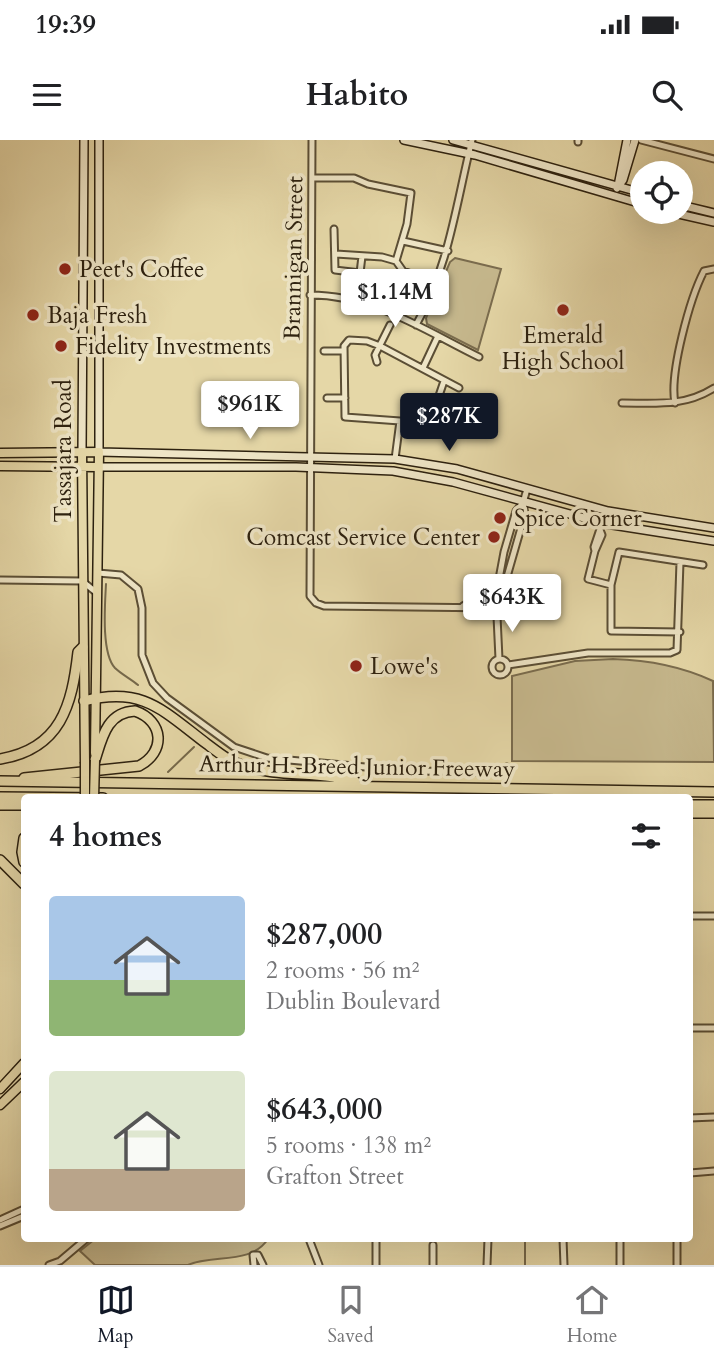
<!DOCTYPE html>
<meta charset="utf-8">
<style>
:root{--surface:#fff;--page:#f6f6f6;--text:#202124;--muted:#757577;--line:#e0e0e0;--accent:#111827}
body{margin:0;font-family:Cardo,serif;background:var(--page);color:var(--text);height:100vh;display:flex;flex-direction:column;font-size:26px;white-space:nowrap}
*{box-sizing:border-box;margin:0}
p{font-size:23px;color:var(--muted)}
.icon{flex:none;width:38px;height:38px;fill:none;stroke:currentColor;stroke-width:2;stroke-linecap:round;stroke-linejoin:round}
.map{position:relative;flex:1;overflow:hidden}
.sheet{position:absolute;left:21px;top:654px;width:672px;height:448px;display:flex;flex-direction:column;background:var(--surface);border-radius:7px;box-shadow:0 7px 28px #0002}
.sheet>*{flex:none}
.tools{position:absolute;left:630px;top:21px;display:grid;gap:14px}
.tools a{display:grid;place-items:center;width:63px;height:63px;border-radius:50%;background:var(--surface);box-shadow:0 7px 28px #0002;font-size:35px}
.price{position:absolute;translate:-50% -60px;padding:0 16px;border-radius:7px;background:#fff;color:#222;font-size:23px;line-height:46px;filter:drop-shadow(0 2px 4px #0008)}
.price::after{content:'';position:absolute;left:50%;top:42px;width:21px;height:16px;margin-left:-10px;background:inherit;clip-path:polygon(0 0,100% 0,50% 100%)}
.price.selected{background:var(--accent);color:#fff}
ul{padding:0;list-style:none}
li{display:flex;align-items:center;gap:21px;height:175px;padding:0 28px}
li span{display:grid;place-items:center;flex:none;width:196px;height:140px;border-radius:7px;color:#555}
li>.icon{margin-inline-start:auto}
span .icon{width:84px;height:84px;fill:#fffc;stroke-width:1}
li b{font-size:30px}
h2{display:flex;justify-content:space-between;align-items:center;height:84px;padding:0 28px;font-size:30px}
.status{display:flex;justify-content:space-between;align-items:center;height:49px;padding:0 35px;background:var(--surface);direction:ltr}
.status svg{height:19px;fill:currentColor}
header{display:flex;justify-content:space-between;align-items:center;height:91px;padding:0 28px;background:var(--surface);font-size:32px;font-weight:700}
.tab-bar{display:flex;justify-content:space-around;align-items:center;height:98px;border-top:2px solid var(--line);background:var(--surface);font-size:19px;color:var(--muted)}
.tab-bar a{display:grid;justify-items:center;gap:4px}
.tab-bar .selected{color:var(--accent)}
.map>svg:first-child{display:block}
</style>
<div class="status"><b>19:39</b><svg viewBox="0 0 49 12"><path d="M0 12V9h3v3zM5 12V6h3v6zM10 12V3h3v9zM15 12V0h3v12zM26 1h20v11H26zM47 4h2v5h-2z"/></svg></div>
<header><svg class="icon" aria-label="menu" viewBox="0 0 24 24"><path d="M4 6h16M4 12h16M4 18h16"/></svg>Habito<svg class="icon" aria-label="search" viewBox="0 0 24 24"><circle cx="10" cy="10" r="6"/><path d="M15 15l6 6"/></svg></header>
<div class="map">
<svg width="714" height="1125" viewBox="0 0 714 1125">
<rect width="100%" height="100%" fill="#e5d7a7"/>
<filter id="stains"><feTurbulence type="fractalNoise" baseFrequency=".00286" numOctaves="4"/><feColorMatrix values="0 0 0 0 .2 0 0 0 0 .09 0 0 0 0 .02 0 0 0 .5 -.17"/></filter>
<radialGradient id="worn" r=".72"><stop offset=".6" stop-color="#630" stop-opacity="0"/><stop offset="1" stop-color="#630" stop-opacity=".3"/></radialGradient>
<path fill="#c6b88d" stroke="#7a6c4e" stroke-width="2" d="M455,118L501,129L478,210L427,184L426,178L450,122Z
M613,519C648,520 681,526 713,541L714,622L512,621V536L575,521Z
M95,1099H268C251,1125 213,1114 188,1125H95L80,1111Z"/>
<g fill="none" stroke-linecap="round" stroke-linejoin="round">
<path stroke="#76694b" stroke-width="2" d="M106,444C105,464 101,513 115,528C121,534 131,539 138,545
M168,632L194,607
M525,1125V1099"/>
<g stroke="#5b4e35" stroke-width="9">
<path id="street" d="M312,0L310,456L316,463L324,466L498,468
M641,0L714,19
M578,2V0
M312,38H354L368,44L411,53L407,84L396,121L382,117L336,114
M334,89L335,130L360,133L362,116
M403,101L448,111
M396,121L403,131L417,136
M310,155C373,155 424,190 479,217
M416,185C449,127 456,64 472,0
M324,211H344
M377,222L375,215L390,185
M423,228L438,196
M444,241L428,288L400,281L345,277L344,206L349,200L367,201L380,206L459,248
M327,258H345
M622,263C655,263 684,267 714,248
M675,263C669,234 690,158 704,131L714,129
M395,319L400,281
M600,390L602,395L595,411L594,407L602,383
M595,411L588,439L611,445
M98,433L121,435L138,449L142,468V515L153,543L167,558L234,607L267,618L409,631L494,632L507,627
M0,440L82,441L97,453
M463,466L470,462H501
M498,468L525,374L523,363
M680,492L611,491V445L619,412L703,425
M499,519L496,455L504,412L516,371L523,363L527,349
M492 527a8 8 0 1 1 16 0a8 8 0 1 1-16 0Z
M508,525L588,513H670L677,510L680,422
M690,776H714
M690,888H714
M690,978L714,977
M690,1033L714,1031
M0,1080L24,1069
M0,1086L24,1076
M309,1099L319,1125
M376,1099V1125
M563,1099L564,1125
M620,1099V1125
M253,1115H258L263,1125
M253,1115L254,1125
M49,1125L60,1121L86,1099
M433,1125V1105
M487,1125L488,1099
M677,1125V1099"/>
</g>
<g stroke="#2d210f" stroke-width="10">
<path id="secondary" d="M99,0V312L395,319L457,329L608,371L714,388
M404,0L475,15L642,64
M453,0L642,53
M618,46L627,0
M617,48L623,40L635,0
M681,65L714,73
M670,72L714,82
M82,312L84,0
M98,327H296L393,331L453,342L606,384L714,401"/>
</g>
<g stroke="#2d210f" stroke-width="11">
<path id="primary" d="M82,312L85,622
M0,313L99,312L95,613
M0,326L98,327
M0,949L24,923
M0,965L24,942"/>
</g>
<g stroke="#2d210f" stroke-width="12">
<path id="highway" d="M84,561C143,546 162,570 207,604C219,613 230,622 244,626C279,637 319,631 355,641
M0,619C61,609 72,565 78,512L83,507
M24,638L139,626C166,612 164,581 135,571C107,572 102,598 95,620
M0,641L714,652
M0,657L103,658
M0,665H24
M690,665H714
M690,673H714
M24,698L22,712L24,722
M0,720L24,744"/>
</g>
<use href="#street" stroke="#eee5c6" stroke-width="5"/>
<use href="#secondary" stroke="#eee5c6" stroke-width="7"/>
<use href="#primary" stroke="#e5d7a7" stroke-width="8"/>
<use href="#highway" stroke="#e5d7a7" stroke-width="9"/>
<g stroke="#2d210f" stroke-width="11" stroke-linecap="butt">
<path id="primary-bridge" d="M85,658V622
M94,658L95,620"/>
</g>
<use href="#primary-bridge" stroke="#e5d7a7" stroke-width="8"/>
</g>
<g fill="#8f2418" stroke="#eee5c6" stroke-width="2.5">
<circle cx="65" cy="129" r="7"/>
<circle cx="563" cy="170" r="7"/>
<circle cx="33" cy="175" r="7"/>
<circle cx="61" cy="206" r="7"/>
<circle cx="500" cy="378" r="7"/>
<circle cx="494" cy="397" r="7"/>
<circle cx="356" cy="526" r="7"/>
</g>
<g text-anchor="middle" stroke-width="7" stroke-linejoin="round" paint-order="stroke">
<g font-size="23" fill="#2d210f" stroke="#eee5c6">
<text transform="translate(293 118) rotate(-89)" y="8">Brannigan Street</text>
<text transform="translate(63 311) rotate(-90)" y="8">Tassajara Road</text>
<text transform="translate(357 626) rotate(1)" y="8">Arthur H. Breed Junior Freeway</text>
</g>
<g font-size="23" fill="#2d210f" stroke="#eee5c6" text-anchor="start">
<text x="79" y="137">Peet's Coffee</text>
<text x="47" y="183">Baja Fresh</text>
<text x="563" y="203" text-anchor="middle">Emerald<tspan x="563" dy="26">High School</tspan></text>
<text x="75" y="214">Fidelity Investments</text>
<text x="514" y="386">Spice Corner</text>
<text x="480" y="405" text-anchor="end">Comcast Service Center</text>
<text x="370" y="534">Lowe's</text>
</g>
</g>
<rect width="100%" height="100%" filter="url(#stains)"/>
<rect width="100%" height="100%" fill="url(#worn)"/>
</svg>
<div class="tools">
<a><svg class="icon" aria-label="locate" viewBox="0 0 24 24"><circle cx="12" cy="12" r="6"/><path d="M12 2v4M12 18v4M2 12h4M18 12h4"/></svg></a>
</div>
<b class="price" style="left:395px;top:189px">$1.14M</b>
<b class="price" style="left:250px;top:301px">$961K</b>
<b class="price selected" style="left:449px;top:313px">$287K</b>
<b class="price" style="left:512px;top:494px">$643K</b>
<section class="sheet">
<h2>4 homes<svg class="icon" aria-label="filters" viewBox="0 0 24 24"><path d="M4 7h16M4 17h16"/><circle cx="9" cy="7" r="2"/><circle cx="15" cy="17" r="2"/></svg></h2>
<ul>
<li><span style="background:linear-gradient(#a9c7e8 60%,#8fb573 0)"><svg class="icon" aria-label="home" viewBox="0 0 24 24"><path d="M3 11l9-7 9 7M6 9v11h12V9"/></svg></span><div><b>$287,000</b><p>2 rooms · 56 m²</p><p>Dublin Boulevard</p></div></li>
<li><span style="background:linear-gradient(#dfe7d0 70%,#b9a48a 0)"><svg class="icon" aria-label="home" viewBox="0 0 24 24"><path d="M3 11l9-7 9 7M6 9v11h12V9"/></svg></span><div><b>$643,000</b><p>5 rooms · 138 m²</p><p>Grafton Street</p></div></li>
</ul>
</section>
</div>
<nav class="tab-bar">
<a class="selected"><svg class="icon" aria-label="map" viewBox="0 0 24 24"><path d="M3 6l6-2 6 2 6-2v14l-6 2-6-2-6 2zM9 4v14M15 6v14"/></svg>Map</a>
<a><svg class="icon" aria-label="saved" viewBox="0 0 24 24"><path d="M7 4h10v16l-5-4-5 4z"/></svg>Saved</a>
<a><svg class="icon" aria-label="home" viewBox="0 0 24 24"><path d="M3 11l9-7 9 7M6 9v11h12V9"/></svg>Home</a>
</nav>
